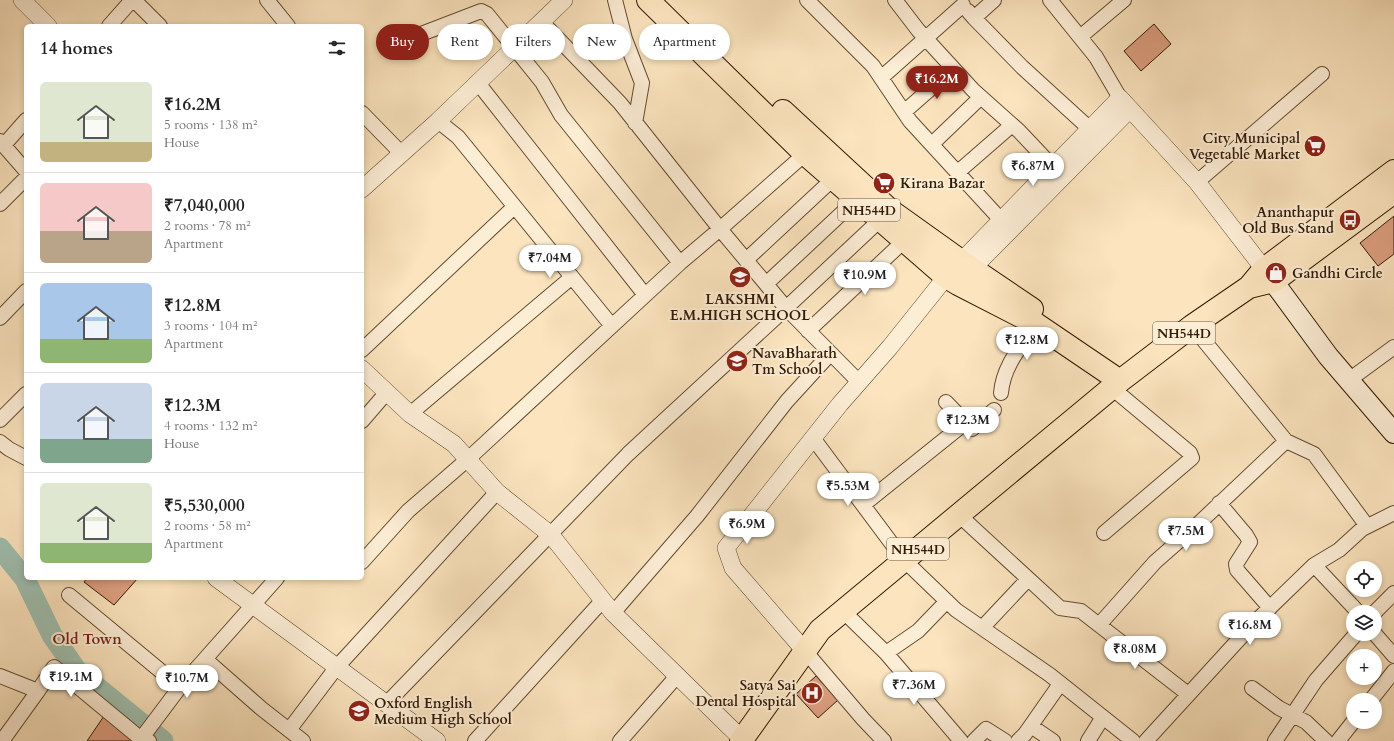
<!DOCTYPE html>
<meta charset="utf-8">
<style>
:root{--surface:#fff;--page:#f6f6f6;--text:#222;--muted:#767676;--line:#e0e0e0;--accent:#8f2418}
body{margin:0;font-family:Cardo,serif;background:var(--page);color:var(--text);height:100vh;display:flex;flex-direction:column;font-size:15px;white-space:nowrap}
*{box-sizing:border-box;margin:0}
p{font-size:13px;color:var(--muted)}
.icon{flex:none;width:22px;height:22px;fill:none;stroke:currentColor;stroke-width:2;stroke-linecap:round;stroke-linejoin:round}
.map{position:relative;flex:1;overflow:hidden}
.panel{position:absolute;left:24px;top:24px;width:340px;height:556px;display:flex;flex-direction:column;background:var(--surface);border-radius:6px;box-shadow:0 2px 6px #0003}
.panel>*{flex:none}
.hud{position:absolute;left:376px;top:24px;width:380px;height:36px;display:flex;gap:8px}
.buttons{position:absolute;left:1346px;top:561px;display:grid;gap:8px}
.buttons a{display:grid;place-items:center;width:36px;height:36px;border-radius:50%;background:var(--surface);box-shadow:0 2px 6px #0003;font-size:20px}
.price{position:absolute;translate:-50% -34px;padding:0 9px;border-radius:14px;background:#fff;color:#222;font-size:13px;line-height:26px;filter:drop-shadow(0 1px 2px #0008)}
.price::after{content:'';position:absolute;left:50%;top:24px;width:12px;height:9px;margin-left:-6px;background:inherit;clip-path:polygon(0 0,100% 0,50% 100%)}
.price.selected{background:var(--accent);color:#fff}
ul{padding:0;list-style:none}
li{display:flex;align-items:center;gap:12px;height:100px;padding:0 16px}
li+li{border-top:1px solid var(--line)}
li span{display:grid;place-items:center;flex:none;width:112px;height:80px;border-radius:6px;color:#555}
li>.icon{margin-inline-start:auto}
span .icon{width:48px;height:48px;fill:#fffc;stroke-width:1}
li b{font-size:17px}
h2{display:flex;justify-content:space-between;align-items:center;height:48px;padding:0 16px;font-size:17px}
.tag{padding:0 14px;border-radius:18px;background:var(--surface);box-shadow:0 2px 6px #0003;font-size:14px;line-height:36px}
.tag.selected{background:var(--accent);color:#fff}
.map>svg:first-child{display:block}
</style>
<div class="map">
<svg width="1394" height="741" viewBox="0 0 1394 741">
<rect width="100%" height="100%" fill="#fbe4be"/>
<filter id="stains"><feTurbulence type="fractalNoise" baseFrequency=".005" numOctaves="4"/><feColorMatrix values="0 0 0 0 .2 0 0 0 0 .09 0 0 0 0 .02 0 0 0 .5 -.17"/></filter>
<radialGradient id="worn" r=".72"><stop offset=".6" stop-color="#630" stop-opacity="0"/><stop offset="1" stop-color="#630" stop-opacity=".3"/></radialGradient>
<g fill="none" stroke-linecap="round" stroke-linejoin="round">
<path stroke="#9fbfaf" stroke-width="21" d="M0,548L25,579L52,635L77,671L163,741"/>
</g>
<path fill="#dd9f80" stroke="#321a05" d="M1154,24L1171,44L1141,71L1124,51Z
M1394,216V254L1378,266L1360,243Z
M87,578H138L114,605L84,582Z
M816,676L838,700L818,718L796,694Z
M104,716L135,741H87Z"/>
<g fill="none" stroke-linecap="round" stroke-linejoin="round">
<g stroke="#644c33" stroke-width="16">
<path id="minor" d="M134,0L160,26
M267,0L288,26
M615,0L625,39L642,83L635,123
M807,0L873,66L910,121L1001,220
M895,0L918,30L973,90L1019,131L1053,167
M1050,0L1096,57L1120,98
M968,11L974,18L994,0
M974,18L1022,67L1090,129
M541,21L620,103L720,229L805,154
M109,26L132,0
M1080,37L1124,0
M395,44L481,11L487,14L542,82L561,115L680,263
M881,78L963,5
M478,83L645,295
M904,112L953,69
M362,113L402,154
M0,141L26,171
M932,144L981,97
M4,145L26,120
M958,172L1012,125
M1197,182L1322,74
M0,204L26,178
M746,260L833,179
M572,277L612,326
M766,284L857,199
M0,318L26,291
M808,331L904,241
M362,350L514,207
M1349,380L1394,347
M1001,393C1003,366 1022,345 1036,324
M946,402L972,429L994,410
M410,414L572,277L458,137L438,121
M0,420L26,394
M362,421L387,392
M813,438L904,560L956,610L1050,675L1133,741
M1286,441L1314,454L1367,526
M0,442L9,449L26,458
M1219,503L1246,535L1250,542L1236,564L1237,570L1270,608
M863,505L965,423
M959,515L1060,608L1081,611L1099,625L1155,562L1196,526L1286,441L1192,326
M1104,533L1192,458L1190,453L1112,388
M362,562L408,511L468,459L680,263L720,229L786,308L880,220
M1314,565L1339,550L1362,529L1394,513
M277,578L205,659L262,709L303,741
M69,595L180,687
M843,611L886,653L918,631L947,601
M1375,612L1394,593
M613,613L697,516L787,401L830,354
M1099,625L1188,694
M982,628L1028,579
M1375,634L1394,656
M805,651L863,719L884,741
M886,653L961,741
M0,676L38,691L54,667L141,739L149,741
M1252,688L1279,708L1306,722L1326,741
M1371,700L1394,671
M387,703L628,454L786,308L859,382
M1031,726L1053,741
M289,730L336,668L497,492
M141,739L180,687L205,659
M2,741L38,691
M475,741L603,600
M620,741L677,676
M974,741L986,729L1005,741
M1018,741L1025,734L1060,684
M1088,741L1103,717
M1146,741L1252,625L1314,565L1358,612
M1275,741L1316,680L1356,634
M1338,741L1353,722"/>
</g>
<g stroke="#644c33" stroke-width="18">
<path id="tertiary" d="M22,0L48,26
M362,189L438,121L564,0
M964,277L1130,109
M362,369L410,414L454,444L497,492L551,535L613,613L742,739
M216,578L437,741
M805,651L733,568L726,548L840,404L890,347L946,277L1120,98L1197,182L1264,269"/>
</g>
<g stroke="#321a05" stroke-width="22">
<path id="secondary" d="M1264,269L1328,356L1394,433"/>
</g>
<g stroke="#321a05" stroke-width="24">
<path id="trunk" d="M648,0L805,154L946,277L958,284L1036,324L1120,381
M783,111L891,211L961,261L1032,309
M1249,287L1274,281L1394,192
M741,741L820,630L1120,381L1192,326L1249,287L1264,269L1394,171"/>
</g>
<use href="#minor" stroke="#fcedd5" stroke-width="14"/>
<use href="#tertiary" stroke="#fcedd5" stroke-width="17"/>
<use href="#secondary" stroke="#fcedd5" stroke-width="20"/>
<use href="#trunk" stroke="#fbe4be" stroke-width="22"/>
</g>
<defs>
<g id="supermarket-disc" transform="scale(1.15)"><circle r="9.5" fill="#8f2418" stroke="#fcedd5"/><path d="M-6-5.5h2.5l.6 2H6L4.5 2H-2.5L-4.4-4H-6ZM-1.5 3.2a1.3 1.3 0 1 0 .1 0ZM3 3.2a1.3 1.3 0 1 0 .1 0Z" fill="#fff"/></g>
<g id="bus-disc" transform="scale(1.15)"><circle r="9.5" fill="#8f2418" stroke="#fcedd5"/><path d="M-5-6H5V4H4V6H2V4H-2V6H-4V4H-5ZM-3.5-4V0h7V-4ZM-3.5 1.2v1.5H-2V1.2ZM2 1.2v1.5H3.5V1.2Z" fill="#fff"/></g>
<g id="shop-disc" transform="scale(1.15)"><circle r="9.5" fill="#8f2418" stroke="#fcedd5"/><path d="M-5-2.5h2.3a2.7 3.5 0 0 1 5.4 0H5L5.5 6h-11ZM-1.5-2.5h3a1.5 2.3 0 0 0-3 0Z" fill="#fff"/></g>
<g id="school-disc" transform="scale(1.15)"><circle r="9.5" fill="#8f2418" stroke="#fcedd5"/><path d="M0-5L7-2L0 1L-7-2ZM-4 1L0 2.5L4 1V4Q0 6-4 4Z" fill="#fff"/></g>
<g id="hospital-disc" transform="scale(1.15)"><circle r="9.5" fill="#8f2418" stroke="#fcedd5"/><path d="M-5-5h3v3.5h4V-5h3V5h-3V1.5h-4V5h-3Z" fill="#fff"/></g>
</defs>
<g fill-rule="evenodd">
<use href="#supermarket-disc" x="1315" y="146"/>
<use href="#supermarket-disc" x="884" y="183"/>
<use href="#bus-disc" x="1350" y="220"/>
<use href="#shop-disc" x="1276" y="273"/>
<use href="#school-disc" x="740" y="277"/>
<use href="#school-disc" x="737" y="361"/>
<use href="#hospital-disc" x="812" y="693"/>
<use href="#school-disc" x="359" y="711"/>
</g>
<g text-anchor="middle" stroke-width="4" stroke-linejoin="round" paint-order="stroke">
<g fill="#fcedd5" stroke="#6f5943" stroke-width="1">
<rect x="838" y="199" width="62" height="22" rx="3"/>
<rect x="1153" y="322" width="62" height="22" rx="3"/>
<rect x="887" y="538" width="62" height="22" rx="3"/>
</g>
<g font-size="13" font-weight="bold" fill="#321a05">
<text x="869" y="215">NH544D</text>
<text x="1184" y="338">NH544D</text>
<text x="918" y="554">NH544D</text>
</g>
<g font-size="14" font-weight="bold" fill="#321a05" stroke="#fcedd5" text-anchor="start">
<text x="1300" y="143" text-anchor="end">City Municipal<tspan x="1300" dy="16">Vegetable Market</tspan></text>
<text x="900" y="188">Kirana Bazar</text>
<text x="1334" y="217" text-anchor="end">Ananthapur<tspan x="1334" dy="16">Old Bus Stand</tspan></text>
<text x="1292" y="278">Gandhi Circle</text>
<text x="740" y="304" text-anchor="middle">LAKSHMI<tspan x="740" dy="16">E.M.HIGH SCHOOL</tspan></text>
<text x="752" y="358">NavaBharath<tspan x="752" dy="16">Tm School</tspan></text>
<text x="796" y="690" text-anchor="end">Satya Sai<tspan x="796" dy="16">Dental Hospital</tspan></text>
<text x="374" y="708">Oxford English<tspan x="374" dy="16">Medium High School</tspan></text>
</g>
<g font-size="15" font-weight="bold" fill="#7a1f14" stroke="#fcedd5">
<text x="87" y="644">Old Town</text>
</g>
</g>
<rect width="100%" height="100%" filter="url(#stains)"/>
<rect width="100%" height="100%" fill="url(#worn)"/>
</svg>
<div class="buttons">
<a><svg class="icon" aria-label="locate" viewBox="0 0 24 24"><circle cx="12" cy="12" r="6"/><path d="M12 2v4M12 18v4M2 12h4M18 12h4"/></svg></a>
<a><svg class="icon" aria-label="layers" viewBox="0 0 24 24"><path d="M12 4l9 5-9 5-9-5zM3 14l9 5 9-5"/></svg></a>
<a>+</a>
<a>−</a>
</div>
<b class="price selected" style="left:937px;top:100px">₹16.2M</b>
<b class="price" style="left:1033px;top:187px">₹6.87M</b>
<b class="price" style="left:550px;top:279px">₹7.04M</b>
<b class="price" style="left:865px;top:296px">₹10.9M</b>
<b class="price" style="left:1027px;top:361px">₹12.8M</b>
<b class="price" style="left:968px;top:441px">₹12.3M</b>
<b class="price" style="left:848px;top:507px">₹5.53M</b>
<b class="price" style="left:747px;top:545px">₹6.9M</b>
<b class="price" style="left:1186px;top:552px">₹7.5M</b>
<b class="price" style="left:1250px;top:646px">₹16.8M</b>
<b class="price" style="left:1135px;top:670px">₹8.08M</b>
<b class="price" style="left:71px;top:698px">₹19.1M</b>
<b class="price" style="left:187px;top:699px">₹10.7M</b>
<b class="price" style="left:914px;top:706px">₹7.36M</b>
<div class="hud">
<a class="tag selected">Buy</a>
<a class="tag">Rent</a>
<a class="tag">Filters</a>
<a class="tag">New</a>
<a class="tag">Apartment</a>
</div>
<section class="panel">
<h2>14 homes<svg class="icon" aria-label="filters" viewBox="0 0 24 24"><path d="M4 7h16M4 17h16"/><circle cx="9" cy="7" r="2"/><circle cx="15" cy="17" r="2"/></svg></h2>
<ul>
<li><span style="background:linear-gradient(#dfe7d0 75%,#c2b280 0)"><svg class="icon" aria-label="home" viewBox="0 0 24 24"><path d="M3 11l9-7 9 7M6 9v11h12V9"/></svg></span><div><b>₹16.2M</b><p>5 rooms · 138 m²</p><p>House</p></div></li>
<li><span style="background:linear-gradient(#f6c9c9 60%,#b9a48a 0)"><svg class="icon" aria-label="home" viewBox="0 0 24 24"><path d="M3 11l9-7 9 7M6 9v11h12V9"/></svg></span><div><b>₹7,040,000</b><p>2 rooms · 78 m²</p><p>Apartment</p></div></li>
<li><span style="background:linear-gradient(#a9c7e8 70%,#8fb573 0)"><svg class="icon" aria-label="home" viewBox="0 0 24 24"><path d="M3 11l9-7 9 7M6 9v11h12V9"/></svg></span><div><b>₹12.8M</b><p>3 rooms · 104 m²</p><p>Apartment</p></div></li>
<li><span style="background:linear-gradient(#c9d6e8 70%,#7fa58c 0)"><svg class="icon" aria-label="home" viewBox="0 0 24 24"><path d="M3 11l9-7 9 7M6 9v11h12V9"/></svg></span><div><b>₹12.3M</b><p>4 rooms · 132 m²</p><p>House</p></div></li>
<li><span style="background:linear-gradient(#dfe7d0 75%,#8fb573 0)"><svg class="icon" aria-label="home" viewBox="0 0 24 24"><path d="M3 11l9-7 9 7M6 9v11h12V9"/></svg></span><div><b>₹5,530,000</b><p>2 rooms · 58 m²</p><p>Apartment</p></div></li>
</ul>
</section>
</div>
